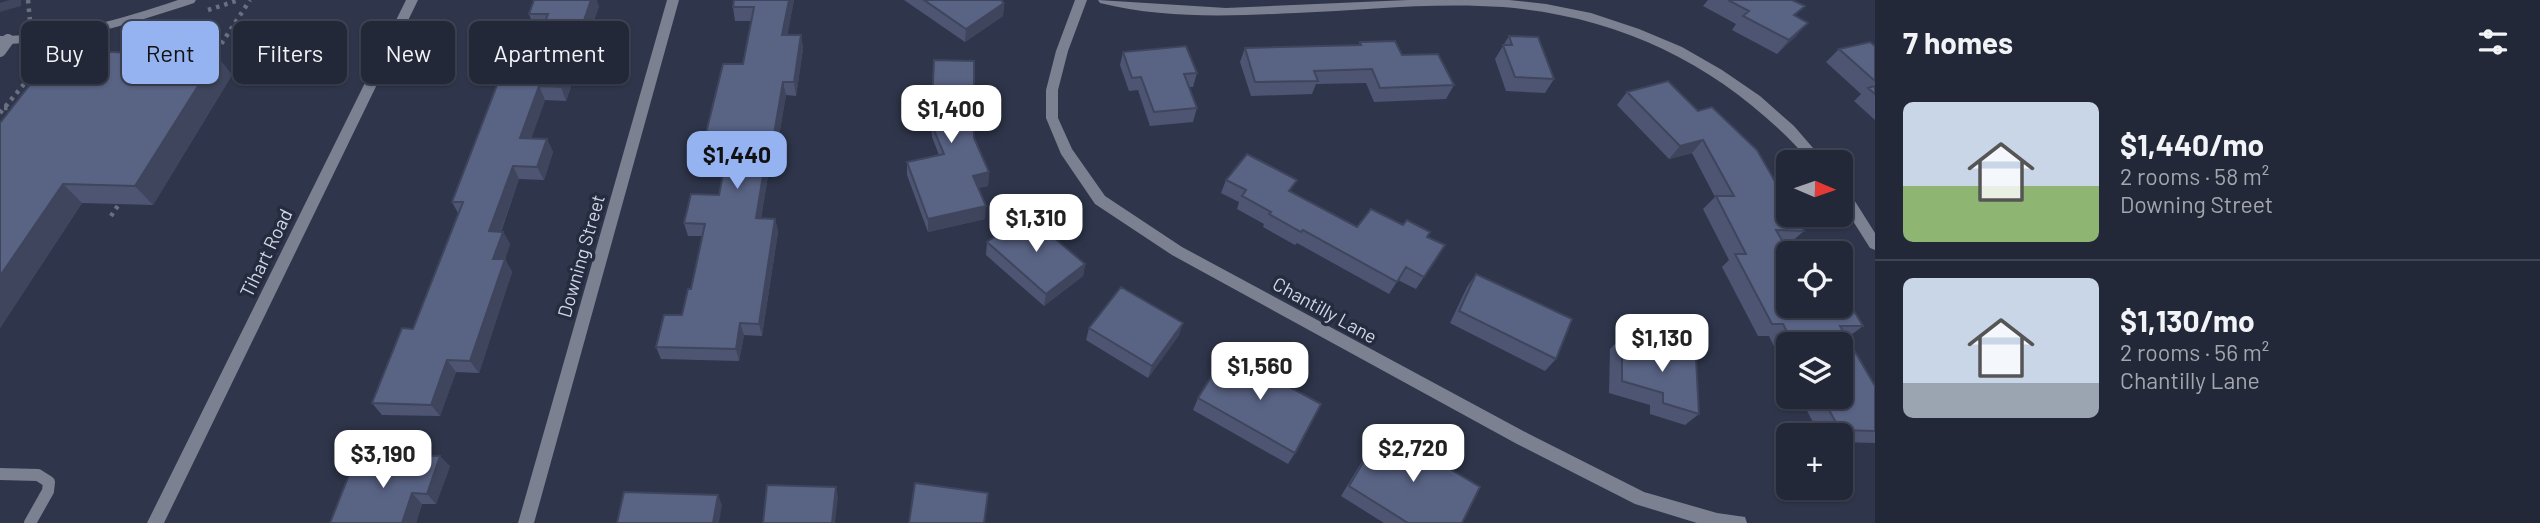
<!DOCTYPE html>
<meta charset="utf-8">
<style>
:root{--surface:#232838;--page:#2b3040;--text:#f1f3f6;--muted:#a3a6ae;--line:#404453;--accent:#95b2f1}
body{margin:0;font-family:Barlow,sans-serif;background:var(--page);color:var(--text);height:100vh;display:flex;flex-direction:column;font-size:26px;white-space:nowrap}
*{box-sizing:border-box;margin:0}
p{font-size:23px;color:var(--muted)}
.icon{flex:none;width:38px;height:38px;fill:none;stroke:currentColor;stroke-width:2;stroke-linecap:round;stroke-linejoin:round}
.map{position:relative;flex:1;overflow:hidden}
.panel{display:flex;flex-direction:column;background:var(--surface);width:665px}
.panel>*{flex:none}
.guide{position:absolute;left:21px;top:21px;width:665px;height:63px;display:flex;gap:14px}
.needle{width:46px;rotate:92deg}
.fabs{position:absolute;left:1776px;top:150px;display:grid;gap:14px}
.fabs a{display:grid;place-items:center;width:77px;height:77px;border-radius:10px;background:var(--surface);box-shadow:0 2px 5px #0004,0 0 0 2px var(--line);font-size:35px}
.price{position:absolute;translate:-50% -60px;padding:0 16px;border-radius:14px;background:#fff;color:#222;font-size:23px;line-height:46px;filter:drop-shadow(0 2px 4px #0008)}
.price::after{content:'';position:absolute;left:50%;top:42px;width:21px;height:16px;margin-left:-10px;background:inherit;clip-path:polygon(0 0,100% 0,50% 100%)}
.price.current{background:var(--accent);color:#111}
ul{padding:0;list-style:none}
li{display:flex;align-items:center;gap:21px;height:175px;padding:0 28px}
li+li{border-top:2px solid var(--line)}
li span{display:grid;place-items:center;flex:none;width:196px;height:140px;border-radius:10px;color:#555}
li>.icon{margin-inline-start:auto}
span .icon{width:84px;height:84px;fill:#fffc;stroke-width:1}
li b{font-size:30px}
h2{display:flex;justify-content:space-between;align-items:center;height:84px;padding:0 28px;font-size:30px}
.chip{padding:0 24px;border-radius:10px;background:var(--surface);box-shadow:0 2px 5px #0004,0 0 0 2px var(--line);font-size:24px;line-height:63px}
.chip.current{background:var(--accent);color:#111}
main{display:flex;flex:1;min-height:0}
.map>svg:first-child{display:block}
</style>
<main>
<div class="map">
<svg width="1875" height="523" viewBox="0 0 1875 523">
<rect width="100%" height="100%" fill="#2f364b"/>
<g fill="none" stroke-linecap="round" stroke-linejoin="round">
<path stroke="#697082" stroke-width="4.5" stroke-dasharray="3.5 5" stroke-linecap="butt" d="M28,0L30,21
M208,10L239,0
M212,58L250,0
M4,108H17
M0,113L46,58
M111,216L121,201"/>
<path stroke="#7c8191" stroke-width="12" d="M0,51L8,40
M0,474L38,475L49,482L48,491L30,523"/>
<path fill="#7c8191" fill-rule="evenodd" d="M178,0H196L194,3C130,24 68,44 0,44V36C62,36 119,20 178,0Z
M406,0H418L164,523H147Z
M667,0H679L534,523H518Z
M1075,0H1087L1068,51L1058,90V118L1072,149L1105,196L1182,247L1529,434L1644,492L1717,513L1745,517L1747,523H1697L1635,504L1517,444L1172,255L1095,204L1061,154L1046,118V90L1056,51Z
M1098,0L1226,8L1408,0H1509L1546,4L1591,13L1639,29L1682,47L1722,70L1760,96L1794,126L1826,163H1812C1729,70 1627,17 1503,7C1434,2 1364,10 1296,13C1231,16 1164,19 1100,3Z
M1841,186L1846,187L1875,233V250L1870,248L1841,202Z"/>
</g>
<path fill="#4d5572" d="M734,0H794L787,35H801L803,49L796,96L786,95L772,176H768L761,218L775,219L778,232L762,336L744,335L739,361L661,359L656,347L682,315L691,289L702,236H688L684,223L719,195L729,147L710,146L706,133L743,64L752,21H735L733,7Z
M904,0H1001L1004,3L1003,16L965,42Z
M1708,0H1792L1796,16V36L1777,54L1732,30L1736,24L1703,6Z
M599,6L566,101L545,100L531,138L547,139L553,152L544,180L519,179L501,232H503L510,244L505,259L512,272L479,373L456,372L440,416L382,415L372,403L413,329L458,213L452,202L530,63L543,28L534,27L529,14Z
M1509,36L1554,79L1545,93L1506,91L1495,59Z
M1360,42L1402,55L1454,85L1446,99L1374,102L1366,83L1316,84L1312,94L1251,96L1240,62L1245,48L1359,45Z
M1875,46V120L1854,101L1861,94L1826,62L1839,49Z
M1123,52L1197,73L1193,87H1189L1197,108L1193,122L1150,126L1138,90L1129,91L1120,65Z
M217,56L232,75L153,205L82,203L0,328V123Z
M1668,81L1804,231L1790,243H1784L1788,306L1863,326L1847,338L1875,386V443L1841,442V436H1820L1800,397H1841V345H1788V375L1769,336H1758L1722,267L1729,260L1703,209L1715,197L1692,153L1669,159L1617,105L1627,92Z
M931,123L974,138L989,172L988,186L978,188L985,219L928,232L907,175V162L939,155L932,137Z
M1226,180L1292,193L1357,227L1403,225L1445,245L1416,289L1398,280L1389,294L1297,243L1295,245L1263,227L1264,224L1237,209L1239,202L1221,193Z
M987,242L1085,264L1083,276L1044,306L986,255Z
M1476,274L1556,359L1545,371L1450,323L1467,287Z
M1089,328L1179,335L1148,378L1086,340Z
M1622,337L1699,414L1685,425L1650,414V405L1609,393L1610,349Z
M1198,398L1295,453L1288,464L1193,410Z
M1383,429L1462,523H1384L1341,496L1375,440Z
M450,466L436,504H422L416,523H330Z"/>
<path fill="#3e455c" d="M9,0H21V6L0,12V3Z
M591,0H597L599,6L566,101L561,87Z
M789,0H794L785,49L782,35Z
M1004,3L1003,16L965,42L966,29Z
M1808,23L1796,36L1777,54L1789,40Z
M801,35L803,49L796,96L794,82Z
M217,56L232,75L153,205L135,186Z
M783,82L786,95L772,176L769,163Z
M539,86L545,100L527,151L520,138Z
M547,139L553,152L544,180L537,167Z
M1703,140L1692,153L1669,159L1680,146Z
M765,163L768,176L759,231L756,218Z
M513,166L519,179L496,244L489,231Z
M989,172L988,186L973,189V176Z
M63,184L82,203L0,328V276Z
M986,206L985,219L928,232V219Z
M775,219L778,232L762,336L759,324Z
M503,232L510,244L501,271L493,259Z
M505,259L512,272L479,373L470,361Z
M1085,264L1083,276L1044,306L1046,294Z
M740,323L744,335L739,361L736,349Z
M1183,323L1179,335L1148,378L1152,366Z
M447,360L456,372L440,416L431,405Z
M440,456L450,466L436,504L427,494Z
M836,487L838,497L835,523H832Z
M412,493L422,504L416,523H402Z
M718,495L722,505L719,523H713Z"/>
<path fill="#596384" stroke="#3e455c" stroke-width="2" d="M534,0H591L561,87L539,86L520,138L547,139L537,167L513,166L489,231L503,232L493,259H505L470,361L447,360L431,405L372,403L402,328L413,329L463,202H452L506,62L530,63L548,14H529Z
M734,0H789L782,35H801L794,82H783L769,163H765L756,218L775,219L759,324L740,323L736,349L656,347L664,315H682L688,289H691L705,224L684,223L691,194L719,195L731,134L706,133L723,64H743L754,7H733Z
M924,0H1001L1004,3L966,29Z
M1728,0H1792L1805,6L1794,15L1808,23L1789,40L1743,16L1749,11Z
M1509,36L1538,37L1554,79L1515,77L1503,45H1512Z
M1395,41L1402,55L1438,54L1454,85L1380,88L1372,69L1314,71L1318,81L1255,82L1245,48L1361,45L1360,42Z
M1870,42L1875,46V81L1839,49Z
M1186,46L1197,73L1184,74L1197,108L1154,112L1141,77L1132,78L1123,52Z
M57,50L217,56L135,186L63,184L0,276V123Z
M934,60L974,61V138L989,172L973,176L986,206L928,219L907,162L944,154L931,123Z
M1668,81L1698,111L1712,107L1757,150L1788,204V215H1795L1804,231L1776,230L1790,254H1788V306H1841V296H1845L1863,326H1840L1875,386V431L1840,430L1822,397H1841V345H1794L1783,324H1772L1735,254H1746L1716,196H1734L1703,140L1680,146L1627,92Z
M1875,86V94L1868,88Z
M1247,154L1297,180L1289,191L1357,227L1371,209L1403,225L1407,220L1430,232L1427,237L1445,245L1424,277L1406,267L1397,282L1303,230L1301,232L1269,214L1271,212L1242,196L1246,190L1226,180Z
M1026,214L1085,264L1046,294L987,242Z
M1476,274L1572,319L1556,359L1459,311Z
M1121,287L1183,323L1152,366L1089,328Z
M1622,337L1696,359L1699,414L1663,403V393L1622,381Z
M1226,353L1321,404L1295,453L1198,398Z
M1383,429L1480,487L1462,523H1408L1349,486Z
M410,455L440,456L427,494L412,493L402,523H330L355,460L407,462Z
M915,483L988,493L984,523H909Z
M767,485L836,487L832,523H763Z
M624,492L718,495L713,523H617Z"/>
<g text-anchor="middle" stroke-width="7" stroke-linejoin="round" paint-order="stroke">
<g font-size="19" fill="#d2d7e4" stroke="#262c40">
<text transform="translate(266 253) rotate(-64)" y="7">Tihart Road</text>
<text transform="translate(581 256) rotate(-74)" y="7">Downing Street</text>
<text transform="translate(1325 310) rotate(29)" y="7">Chantilly Lane</text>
</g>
</g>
</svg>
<div class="fabs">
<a><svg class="needle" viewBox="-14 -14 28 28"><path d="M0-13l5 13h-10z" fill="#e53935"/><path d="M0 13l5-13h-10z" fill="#a3a6ae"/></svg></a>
<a><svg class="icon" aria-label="locate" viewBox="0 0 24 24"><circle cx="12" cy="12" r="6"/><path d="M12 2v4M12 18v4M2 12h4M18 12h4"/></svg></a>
<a><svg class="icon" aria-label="layers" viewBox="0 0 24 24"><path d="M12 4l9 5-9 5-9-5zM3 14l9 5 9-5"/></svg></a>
<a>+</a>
</div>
<b class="price" style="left:951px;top:145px">$1,400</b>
<b class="price current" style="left:737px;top:191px">$1,440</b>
<b class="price" style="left:1036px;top:254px">$1,310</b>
<b class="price" style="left:1662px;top:374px">$1,130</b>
<b class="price" style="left:1260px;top:402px">$1,560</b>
<b class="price" style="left:1413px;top:484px">$2,720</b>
<b class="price" style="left:383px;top:490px">$3,190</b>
<div class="guide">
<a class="chip">Buy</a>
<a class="chip current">Rent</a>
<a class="chip">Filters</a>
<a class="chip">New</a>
<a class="chip">Apartment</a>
</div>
</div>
<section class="panel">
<h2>7 homes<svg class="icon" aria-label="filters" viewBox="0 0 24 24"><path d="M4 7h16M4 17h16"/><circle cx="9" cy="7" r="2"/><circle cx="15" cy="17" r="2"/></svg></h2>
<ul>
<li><span style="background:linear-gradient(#c9d6e8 60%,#8fb573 0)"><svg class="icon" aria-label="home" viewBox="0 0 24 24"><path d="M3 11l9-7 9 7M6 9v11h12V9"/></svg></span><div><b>$1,440/mo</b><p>2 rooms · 58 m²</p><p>Downing Street</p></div></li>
<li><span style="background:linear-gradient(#c9d6e8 75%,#9aa5b1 0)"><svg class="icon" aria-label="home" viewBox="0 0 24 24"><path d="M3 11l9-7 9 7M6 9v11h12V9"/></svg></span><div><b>$1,130/mo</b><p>2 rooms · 56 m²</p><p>Chantilly Lane</p></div></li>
</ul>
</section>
</main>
